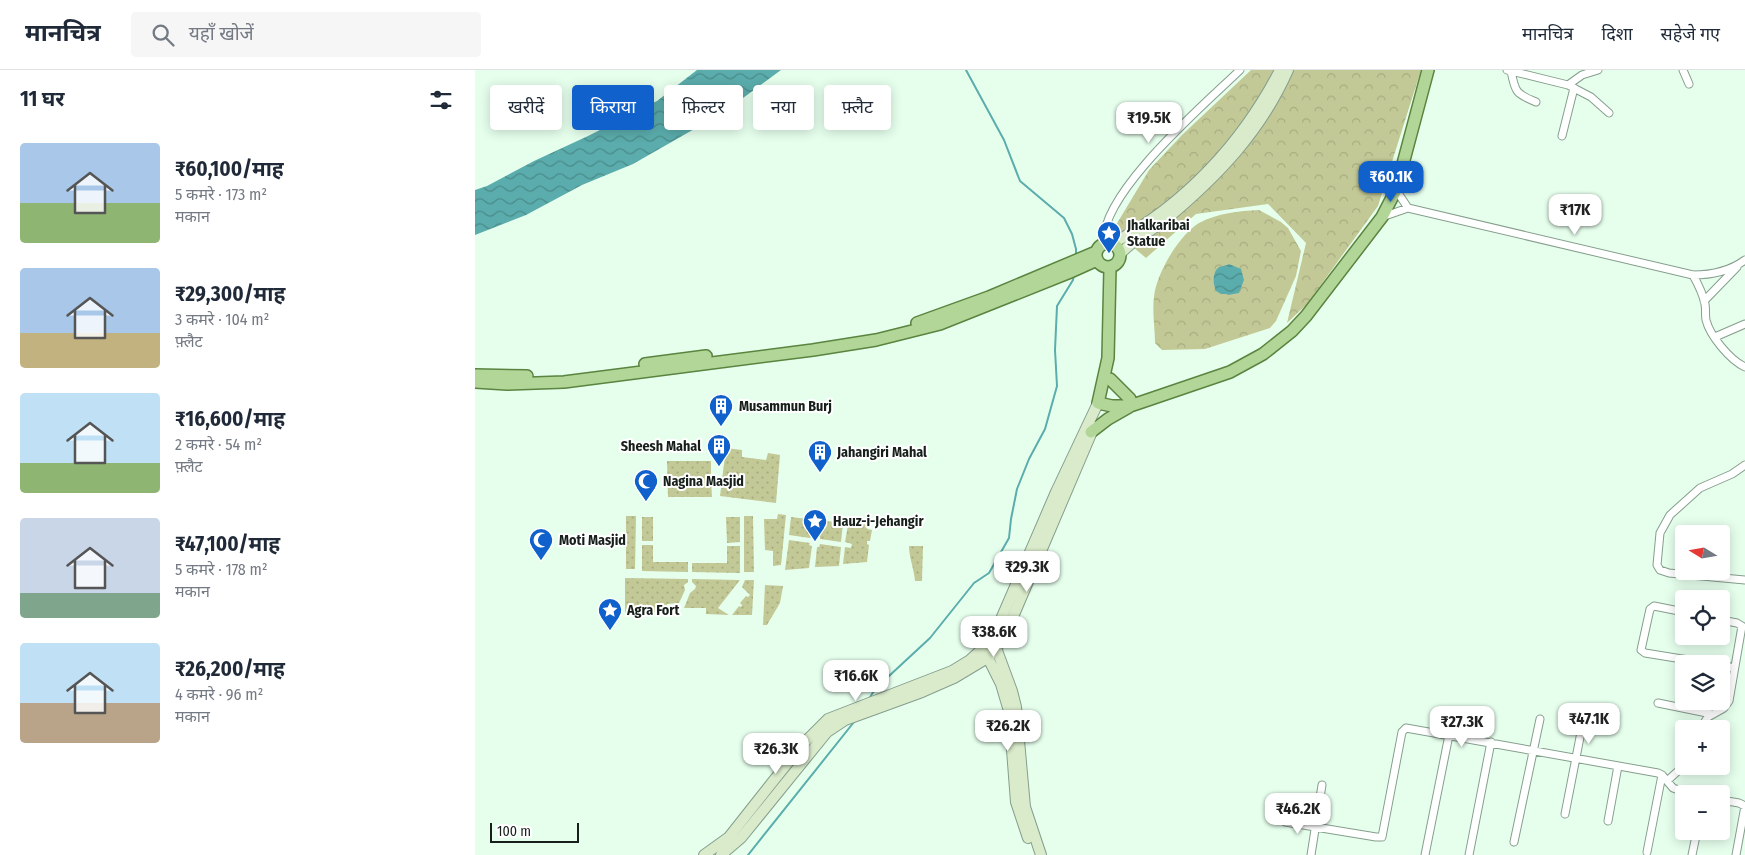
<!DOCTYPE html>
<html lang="hi">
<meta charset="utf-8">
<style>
:root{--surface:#fff;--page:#f6f6f7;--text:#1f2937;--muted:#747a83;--line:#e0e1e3;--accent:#1061cb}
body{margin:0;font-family:"Fira Sans Condensed","Noto Sans Devanagari",sans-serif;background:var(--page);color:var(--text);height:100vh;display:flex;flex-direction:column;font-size:19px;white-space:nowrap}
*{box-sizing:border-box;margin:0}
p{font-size:16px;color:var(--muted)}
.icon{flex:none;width:28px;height:28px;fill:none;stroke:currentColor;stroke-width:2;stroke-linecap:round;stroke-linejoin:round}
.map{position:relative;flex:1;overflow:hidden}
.panel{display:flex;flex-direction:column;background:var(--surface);width:475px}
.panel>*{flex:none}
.hud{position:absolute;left:15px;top:15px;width:475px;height:45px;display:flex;gap:10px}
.needle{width:32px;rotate:281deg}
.fabs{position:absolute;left:1200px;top:455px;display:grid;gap:10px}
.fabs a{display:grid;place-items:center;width:55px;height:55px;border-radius:5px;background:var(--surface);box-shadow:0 2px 12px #0003;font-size:25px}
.scale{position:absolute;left:15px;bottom:12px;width:89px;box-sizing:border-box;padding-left:5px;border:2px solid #161f19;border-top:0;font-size:14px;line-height:18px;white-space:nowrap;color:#161f19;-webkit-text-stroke:4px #fff;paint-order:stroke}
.price{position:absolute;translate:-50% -42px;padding:0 11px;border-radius:10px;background:#fff;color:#222;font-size:16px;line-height:32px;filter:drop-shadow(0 1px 2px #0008)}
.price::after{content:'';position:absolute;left:50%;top:30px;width:15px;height:11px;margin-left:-8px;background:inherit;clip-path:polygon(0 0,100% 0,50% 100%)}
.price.active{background:var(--accent);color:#fff}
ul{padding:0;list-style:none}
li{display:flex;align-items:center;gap:15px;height:125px;padding:0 20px}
li span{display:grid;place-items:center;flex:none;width:140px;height:100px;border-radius:5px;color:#555}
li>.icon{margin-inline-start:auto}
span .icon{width:60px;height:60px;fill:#fffc;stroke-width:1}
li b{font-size:21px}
h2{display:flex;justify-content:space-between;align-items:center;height:60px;padding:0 20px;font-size:21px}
.chip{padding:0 18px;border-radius:5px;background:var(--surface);box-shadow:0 2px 12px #0003;font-size:18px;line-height:45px}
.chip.active{background:var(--accent);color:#fff}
header{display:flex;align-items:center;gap:30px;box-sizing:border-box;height:70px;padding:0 25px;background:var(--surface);border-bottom:1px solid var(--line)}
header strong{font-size:24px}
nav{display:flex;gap:28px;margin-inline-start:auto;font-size:18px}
.search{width:350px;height:45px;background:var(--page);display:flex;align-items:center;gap:12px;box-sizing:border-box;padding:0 18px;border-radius:5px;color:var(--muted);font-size:19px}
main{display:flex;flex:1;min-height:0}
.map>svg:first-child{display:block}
</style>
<header>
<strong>मानचित्र</strong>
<div class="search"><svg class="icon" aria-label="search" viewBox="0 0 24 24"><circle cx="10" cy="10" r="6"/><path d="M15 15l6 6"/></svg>यहाँ खोजें</div>
<nav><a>मानचित्र</a><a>दिशा</a><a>सहेजे गए</a></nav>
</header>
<main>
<section class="panel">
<h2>11 घर<svg class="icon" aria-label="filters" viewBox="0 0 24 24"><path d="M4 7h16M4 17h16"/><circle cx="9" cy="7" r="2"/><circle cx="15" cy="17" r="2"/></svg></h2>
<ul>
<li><span style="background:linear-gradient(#a9c7e8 60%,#8fb573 0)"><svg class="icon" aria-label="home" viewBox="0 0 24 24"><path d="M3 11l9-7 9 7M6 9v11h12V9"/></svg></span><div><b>₹60,100/माह</b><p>5 कमरे · 173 m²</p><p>मकान</p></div></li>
<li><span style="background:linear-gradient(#a9c7e8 65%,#c2b280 0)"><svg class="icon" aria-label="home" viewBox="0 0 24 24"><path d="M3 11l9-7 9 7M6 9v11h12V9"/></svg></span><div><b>₹29,300/माह</b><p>3 कमरे · 104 m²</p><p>फ़्लैट</p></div></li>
<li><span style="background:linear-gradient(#bfe0f5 70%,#8fb573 0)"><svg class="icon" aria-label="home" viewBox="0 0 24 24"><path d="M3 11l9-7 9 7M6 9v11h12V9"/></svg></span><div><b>₹16,600/माह</b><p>2 कमरे · 54 m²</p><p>फ़्लैट</p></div></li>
<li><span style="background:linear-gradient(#c9d6e8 75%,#7fa58c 0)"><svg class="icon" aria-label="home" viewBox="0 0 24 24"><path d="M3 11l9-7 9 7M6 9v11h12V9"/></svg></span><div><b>₹47,100/माह</b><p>5 कमरे · 178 m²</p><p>मकान</p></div></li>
<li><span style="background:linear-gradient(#bfe0f5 60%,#b9a48a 0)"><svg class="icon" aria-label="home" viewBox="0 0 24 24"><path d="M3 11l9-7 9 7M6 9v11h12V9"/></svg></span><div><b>₹26,200/माह</b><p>4 कमरे · 96 m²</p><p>मकान</p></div></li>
</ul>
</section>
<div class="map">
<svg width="1270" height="785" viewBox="0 0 1270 785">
<defs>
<pattern id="grass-dots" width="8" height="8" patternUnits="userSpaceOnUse" patternTransform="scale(1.25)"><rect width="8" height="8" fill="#c3c996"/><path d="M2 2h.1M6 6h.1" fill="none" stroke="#a7ac81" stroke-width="1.8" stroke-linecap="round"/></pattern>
<pattern id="forest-crowns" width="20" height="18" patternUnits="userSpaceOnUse" patternTransform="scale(1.25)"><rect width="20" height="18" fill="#c3c996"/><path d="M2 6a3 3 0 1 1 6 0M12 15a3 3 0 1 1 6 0" fill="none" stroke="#a7ac81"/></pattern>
<pattern id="water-waves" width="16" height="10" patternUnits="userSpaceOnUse" patternTransform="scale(1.25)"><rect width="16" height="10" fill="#5bacac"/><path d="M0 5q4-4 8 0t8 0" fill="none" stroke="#4a8b8b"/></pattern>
</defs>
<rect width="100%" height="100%" fill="#e6ffed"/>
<path fill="url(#grass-dots)" d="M251,378L267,380V387L291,390L293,383L305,385L301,433L245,426Z
M192,391H236V404H233L234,411H236L237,427H193Z
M303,444L311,445L306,495L298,496V481L290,480L289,449H302Z
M151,446H161L160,499H151Z
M269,446H278L279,502H269Z
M167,447H178V471H167Z
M251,447H265V472L252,473Z
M316,447L340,450L338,466H336L335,468L314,465Z
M344,450L368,453L366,472L345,469V467L342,466Z
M381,453L393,455L392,459L397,460L395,471H392V474L394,475L392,492L368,494L370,477L376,478L377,474L370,472L373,455Z
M314,470L335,473L334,475L337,476L334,498L310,500Z
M345,474L366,477L364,496L340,497L342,477H344Z
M167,475H178V492H213V502L167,501Z
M252,476H265V503L217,502V493H252Z
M434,476H448L447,511H440C439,498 434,488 434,476Z
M150,508L213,509V512L209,515L210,520L204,533L192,534V539H200V544H150Z
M217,509L265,510L243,538L254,545L231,544V538H209L215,523L220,519L221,516L217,512Z
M270,510H279L277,545H257L264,536L266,537L267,535L265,533L271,526L273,527L275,525L267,517Z
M290,515L308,516L305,533L292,555H288Z"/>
<path fill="url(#forest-crowns)" d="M776,0H946L903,136L832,234L812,253L831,173L793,134L721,144L671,188L638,160L674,100L707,65Z
M784,140L806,152L813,158L826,181L821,206L801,251L795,258L730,279L687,280L680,273C680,258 677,242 679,227C681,204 704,165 724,153C743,143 763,141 784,140Z"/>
<path fill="url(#water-waves)" d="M222,0H306L249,42L158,94L107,115L51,145L0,165V120L12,116L59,91L113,66L182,31Z
M754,194L766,199L769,210L764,223L753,225L752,224H746L741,221C738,215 737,203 743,198C745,196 751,196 754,194Z"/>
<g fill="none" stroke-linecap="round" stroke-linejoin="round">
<path stroke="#5bacac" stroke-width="2" d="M491,0L529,70L545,111L589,148L597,164L601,179V185
M394,629L400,619L455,568L499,513L514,503L534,468L536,449L542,419L554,389L570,359L582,316L580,280L582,236L598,210L599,205
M273,785L379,652"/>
<g stroke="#869e8d" stroke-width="9">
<path id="street" d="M1032,0L1093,15L1107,5L1123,0
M1208,0L1214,14
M1036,1C1040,22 1041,24 1061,32
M1093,15L1116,27L1134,43
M1087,66L1099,18
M921,120L933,138
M907,147L933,138L1218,205C1236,205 1255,201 1270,190
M629,173C624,124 731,33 765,0
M1218,205C1223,214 1228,224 1230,234C1231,239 1230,245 1231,250C1235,266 1255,290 1270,297
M1229,231L1262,197
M1240,267L1270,254
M1270,395L1257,404L1225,418L1195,445L1185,463L1182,495L1185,500L1194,503L1270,510
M1209,542L1179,536L1175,539L1166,580L1170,583L1238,594
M1246,595L1259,598
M1183,633L1237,644
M1225,659L1233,647L1249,638L1254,631L1267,556L1262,553L1246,550
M1192,711L1203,701L1209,692
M1246,730L1264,733L1270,736L1261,785
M1090,744L1107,657
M1133,751L1143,696
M810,752L901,767H907L927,662L931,658L1183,703L1187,705L1198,718L1215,724
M1039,772L1065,649
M1172,782L1187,705
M836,785L847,715
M950,785L974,665
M994,785L1016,672
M1217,785L1222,761"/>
</g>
<g stroke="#869e8d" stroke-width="12">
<path id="secondary" d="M638,173C710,135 768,72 805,0
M646,183C660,168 679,160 694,147C745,104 786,61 813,0
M520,575L537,621L541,637L550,737L566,785
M510,582L526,614L534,641L541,732L553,768
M229,785L254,767L326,676L353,649L477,601L495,590L517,570L581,422L623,333
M246,785L266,768L352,662L370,650L447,622L479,608L514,587L529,568L619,357"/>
</g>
<g stroke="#5a843f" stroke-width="14">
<path id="primary" d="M621 185a12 12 0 1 1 24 0a12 12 0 1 1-24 0Z
M635,198L633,288L623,333L637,336H655L755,302L788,284L817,261L831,246L907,147L921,120L953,0
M442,253L514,227L621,182
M170,294L231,286
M0,305L52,306
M635,309L655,329
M0,312L32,314L89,312L338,280L401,270L465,254L593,203L622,190
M616,362L633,349L654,337"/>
</g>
<use href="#street" stroke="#fff" stroke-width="7"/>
<use href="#secondary" stroke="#d9ebcb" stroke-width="10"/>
<use href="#primary" stroke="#b2d698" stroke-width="11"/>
</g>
<defs>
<g id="sight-pin" transform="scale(1.25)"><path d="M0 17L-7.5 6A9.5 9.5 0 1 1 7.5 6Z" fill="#1061cb" stroke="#fff"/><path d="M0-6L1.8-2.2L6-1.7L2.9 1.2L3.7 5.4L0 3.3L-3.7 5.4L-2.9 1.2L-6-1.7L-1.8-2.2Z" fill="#fff"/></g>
<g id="building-pin" transform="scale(1.25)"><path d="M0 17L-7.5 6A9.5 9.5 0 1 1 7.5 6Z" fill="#1061cb" stroke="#fff"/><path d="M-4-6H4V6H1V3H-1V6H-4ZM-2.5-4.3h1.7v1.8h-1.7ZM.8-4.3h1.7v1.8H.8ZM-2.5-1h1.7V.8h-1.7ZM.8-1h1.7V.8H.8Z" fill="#fff"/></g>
<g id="mosque-pin" transform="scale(1.25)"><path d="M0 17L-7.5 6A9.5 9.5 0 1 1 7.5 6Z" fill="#1061cb" stroke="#fff"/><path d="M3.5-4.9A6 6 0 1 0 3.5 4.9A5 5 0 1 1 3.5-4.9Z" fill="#fff"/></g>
</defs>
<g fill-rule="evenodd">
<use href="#sight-pin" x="634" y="163"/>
<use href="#building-pin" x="246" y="336"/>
<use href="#building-pin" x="244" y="376"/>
<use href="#building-pin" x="345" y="382"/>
<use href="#mosque-pin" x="171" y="411"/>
<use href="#sight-pin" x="340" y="451"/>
<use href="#mosque-pin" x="66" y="470"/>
<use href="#sight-pin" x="135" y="540"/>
</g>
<g text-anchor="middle" stroke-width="4" stroke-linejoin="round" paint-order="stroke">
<g font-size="14" font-weight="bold" fill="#161f19" stroke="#fff" text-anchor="start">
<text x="652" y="160">Jhalkaribai<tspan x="652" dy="16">Statue</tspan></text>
<text x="264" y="341">Musammun Burj</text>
<text x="226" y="381" text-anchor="end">Sheesh Mahal</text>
<text x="362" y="387">Jahangiri Mahal</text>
<text x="188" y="416">Nagina Masjid</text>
<text x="358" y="456">Hauz-i-Jehangir</text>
<text x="84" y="475">Moti Masjid</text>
<text x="152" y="545">Agra Fort</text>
</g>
</g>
</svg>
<div class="fabs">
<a><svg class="needle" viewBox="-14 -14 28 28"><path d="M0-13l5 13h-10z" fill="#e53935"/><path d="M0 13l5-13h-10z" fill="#747a83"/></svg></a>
<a><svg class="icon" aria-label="locate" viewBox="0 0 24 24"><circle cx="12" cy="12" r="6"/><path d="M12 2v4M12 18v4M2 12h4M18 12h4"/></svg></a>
<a><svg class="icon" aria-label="layers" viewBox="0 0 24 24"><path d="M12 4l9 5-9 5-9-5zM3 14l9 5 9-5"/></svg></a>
<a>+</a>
<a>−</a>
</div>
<div class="scale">100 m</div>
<b class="price" style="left:674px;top:74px">₹19.5K</b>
<b class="price active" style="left:916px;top:133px">₹60.1K</b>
<b class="price" style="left:1100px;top:166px">₹17K</b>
<b class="price" style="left:552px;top:523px">₹29.3K</b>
<b class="price" style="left:519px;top:588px">₹38.6K</b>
<b class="price" style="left:381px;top:632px">₹16.6K</b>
<b class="price" style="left:1114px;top:675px">₹47.1K</b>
<b class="price" style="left:987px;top:678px">₹27.3K</b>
<b class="price" style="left:533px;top:682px">₹26.2K</b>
<b class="price" style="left:301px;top:705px">₹26.3K</b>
<b class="price" style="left:823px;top:765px">₹46.2K</b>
<div class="hud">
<a class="chip">खरीदें</a>
<a class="chip active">किराया</a>
<a class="chip">फ़िल्टर</a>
<a class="chip">नया</a>
<a class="chip">फ़्लैट</a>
</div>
</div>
</main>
